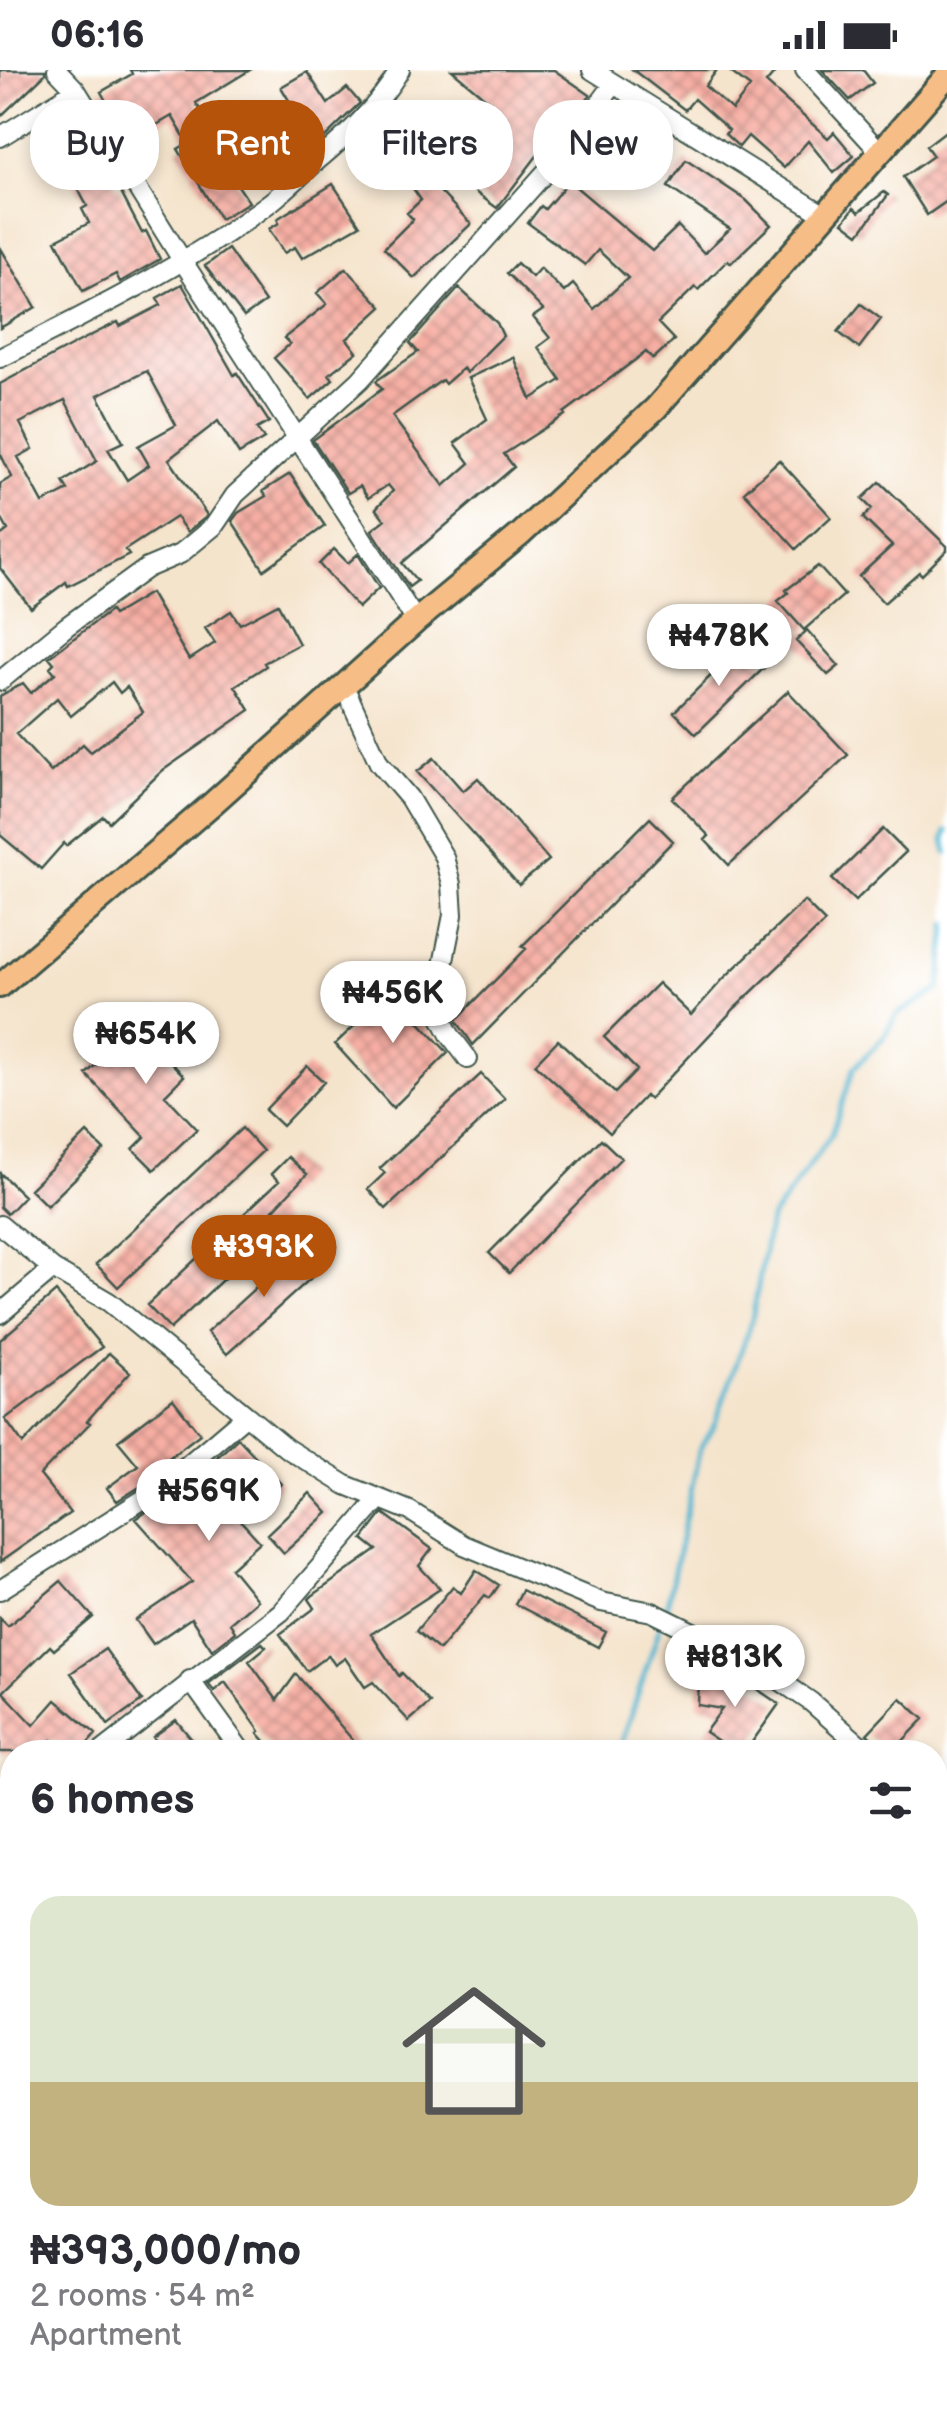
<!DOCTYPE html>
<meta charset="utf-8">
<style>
:root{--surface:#fff;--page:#f2f2f3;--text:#2b2b33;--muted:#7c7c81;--accent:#b45309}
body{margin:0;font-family:"Balsamiq Sans",sans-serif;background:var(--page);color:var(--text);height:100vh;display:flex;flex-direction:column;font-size:38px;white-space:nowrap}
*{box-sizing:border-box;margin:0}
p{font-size:32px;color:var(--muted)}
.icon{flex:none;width:55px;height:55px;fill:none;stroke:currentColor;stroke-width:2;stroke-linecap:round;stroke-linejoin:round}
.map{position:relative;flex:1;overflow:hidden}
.drawer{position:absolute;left:0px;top:1670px;width:948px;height:670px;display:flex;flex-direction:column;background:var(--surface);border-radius:40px 40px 0 0;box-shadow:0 5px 15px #0003}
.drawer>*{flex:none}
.hud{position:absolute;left:30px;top:30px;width:888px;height:90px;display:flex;gap:20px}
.price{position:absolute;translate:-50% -85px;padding:0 22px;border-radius:35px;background:#fff;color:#222;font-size:32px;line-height:65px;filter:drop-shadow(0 2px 5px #0008)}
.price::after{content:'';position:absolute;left:50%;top:60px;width:30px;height:22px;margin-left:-15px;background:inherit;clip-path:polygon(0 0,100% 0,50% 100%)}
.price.selected{background:var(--accent);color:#fff}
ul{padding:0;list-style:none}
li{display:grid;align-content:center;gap:20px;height:530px;padding:0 30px}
li span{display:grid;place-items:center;height:310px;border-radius:30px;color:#555}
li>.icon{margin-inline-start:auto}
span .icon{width:180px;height:180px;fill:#fffc;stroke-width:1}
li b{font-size:42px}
h2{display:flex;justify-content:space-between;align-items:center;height:120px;padding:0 30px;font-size:42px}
.tag{padding:0 35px;border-radius:40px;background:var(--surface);box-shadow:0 5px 15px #0003;font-size:35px;line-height:90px}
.tag.selected{background:var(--accent);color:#fff}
.status{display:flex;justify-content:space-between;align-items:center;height:70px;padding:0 50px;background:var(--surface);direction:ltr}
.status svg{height:28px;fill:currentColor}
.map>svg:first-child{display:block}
</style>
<div class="status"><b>06:16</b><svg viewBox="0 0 49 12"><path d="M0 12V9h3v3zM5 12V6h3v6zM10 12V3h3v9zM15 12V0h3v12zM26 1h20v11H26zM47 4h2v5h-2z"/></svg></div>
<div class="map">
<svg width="947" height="2340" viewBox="0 0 947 2340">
<defs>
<pattern id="building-cross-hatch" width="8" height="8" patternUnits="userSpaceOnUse" patternTransform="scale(2.5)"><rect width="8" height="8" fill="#f7aea3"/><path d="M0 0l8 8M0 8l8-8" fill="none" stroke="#c78f86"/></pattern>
</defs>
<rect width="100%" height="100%" fill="#fff"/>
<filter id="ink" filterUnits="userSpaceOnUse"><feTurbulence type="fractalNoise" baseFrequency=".01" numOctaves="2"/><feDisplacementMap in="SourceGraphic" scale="20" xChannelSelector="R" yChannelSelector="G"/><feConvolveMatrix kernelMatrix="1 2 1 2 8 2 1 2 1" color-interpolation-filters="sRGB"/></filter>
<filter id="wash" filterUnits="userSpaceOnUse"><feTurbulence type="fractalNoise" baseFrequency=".0048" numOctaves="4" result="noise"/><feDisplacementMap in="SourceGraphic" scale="40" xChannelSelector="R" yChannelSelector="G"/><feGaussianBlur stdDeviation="2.25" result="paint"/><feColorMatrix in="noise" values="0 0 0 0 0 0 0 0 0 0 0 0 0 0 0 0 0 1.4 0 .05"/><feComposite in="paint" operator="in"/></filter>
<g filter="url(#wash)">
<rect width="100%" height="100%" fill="#f5e4cc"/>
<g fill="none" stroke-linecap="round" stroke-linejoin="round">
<path stroke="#51b5d0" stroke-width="5" d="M947,761L944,770L947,783
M619,1682L667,1535L700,1378L715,1353L752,1250L770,1150L832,1064L854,998L884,967L896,945L940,919L947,854
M122,2340L133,2328"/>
</g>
<g id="blocks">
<path fill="url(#building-cross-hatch)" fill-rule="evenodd" d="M0,0H45V4L0,47Z
M130,0H250L196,33L211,57L202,62L249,132L220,149L178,79L188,73L172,46L129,71L101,22L132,4Z
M452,0H554L590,25L571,51L566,48L497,138L445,100L494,35Z
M633,0H717L705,16L732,40L750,17L728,0H777L766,13L828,68L834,62L854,86L834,103L808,71L784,98L748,66L739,77L725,64L729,60L694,29L685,40Z
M822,0H863L873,13L850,30Z
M307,2L328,34L347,18L360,33L320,72L280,97L253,56L290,32L281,17Z
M78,46L117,120L119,119L142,163L146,161L160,189L120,212L116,204L83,221L56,170L89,153L82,139L87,136L48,62Z
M947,60V131L927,145L903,107L933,86L926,76Z
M686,90L746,130L771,155L731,193L728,190L698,220L695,217L658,253L674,270L653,289L646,282L564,343L565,345L504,384L514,397L402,493L417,511L409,517L372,460L385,450L376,438L393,421L388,415L368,428L360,416L348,423L313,370L382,319L376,311L418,282L410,273L459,218L497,253L503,266L466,303L463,298L445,314L442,310L392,346L444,416L470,393L455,373L487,349L468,308L513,287L531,329L561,310L538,277L550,268L533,247L543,240L507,203L517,193L532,207L540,198L564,222L573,214L594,239L628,208L598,180L585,195L528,153L541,136L545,139L569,111L652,181L678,156L704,183L730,159L668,117Z
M422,103L471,154L414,208L384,178L413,149L407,143L421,130L410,114Z
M333,114L360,155L302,188L295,177L284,183L269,159L279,153L277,149Z
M884,122L888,125L859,164L843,152L854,138L859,142Z
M0,177L36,237L0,258Z
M228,179L265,232L244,247L205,196Z
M346,198L382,237L347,269L357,282L329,304L333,309L310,329L274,288L290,274L284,268L327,234L317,223Z
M182,214L234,305L237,303L269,352L257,359L264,369L239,384L218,351L169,389L207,445L205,448L187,462L176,447L125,480L129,485L68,516L66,512L31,538L0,498V466L8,460L0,446V414L12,407L0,383V314L82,270L118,252L120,256L161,235L157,228ZM147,301L176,355L138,376L149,395L127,410L108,379L123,372L98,325ZM65,330L97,391L63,412L68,420L43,433L18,387L33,379L20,353Z
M861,234L881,249L859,278L838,262Z
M779,390L831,447L796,479L744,422Z
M290,404L325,456L264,500L232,451L238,443L266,426L263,421Z
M880,412L947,476V480L922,505L919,502L884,533L859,506L892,476L863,448L872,439L862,429Z
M334,479L348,493L358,484L379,518L358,538L319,494Z
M818,496L844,525L804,560L778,531L788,523L786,520Z
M150,523L189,590L215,573L205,558L231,541L240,554L278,534L299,574L264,593L266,596L235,616L250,640L162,701L109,752L103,746L66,776L64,773L41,799L0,765V626L23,613L31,623L55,603L50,597L54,593L49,587L110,541L113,545ZM112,612L120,623L127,617L143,642L91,682L83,674L51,702L16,664L57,628L71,646Z
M807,560L839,596L828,605L796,571Z
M742,575L765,597L696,664L674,642Z
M788,621L848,685L729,795L705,770L709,766L672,728Z
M434,688L463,721L478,708L549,790L519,815L417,702Z
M650,748L673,771L473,975L456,950L526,879L522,876Z
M883,759L906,782L855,831L832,809Z
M804,831L825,852L735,938L649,1029L645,1026L610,1063L535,994L558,970L615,1023L637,1000L604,967L658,913L691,945L724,908Z
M401,912L424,935L413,945L448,983L393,1038L335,974Z
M157,937L180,960L159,980L184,1006L165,1025L197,1059L154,1100L133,1079L145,1067L86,1004Z
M307,996L324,1012L282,1056L265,1040Z
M481,1004L505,1029L386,1139L368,1119L385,1103L380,1098Z
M242,1058L263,1081L118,1217L96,1194Z
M87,1063L104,1080L47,1136L30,1119Z
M601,1069L621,1088L509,1203L489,1183Z
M288,1087L307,1104L273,1140L284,1152L170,1259L147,1235L279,1111L271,1104Z
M0,1103L24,1126L7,1144L0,1137Z
M301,1176L321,1199L227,1284L207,1262Z
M56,1222L102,1277L5,1349L23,1374L109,1283L130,1302L87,1351L90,1353L40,1405L70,1443L0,1492V1270Z
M173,1329L200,1364L170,1387L173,1391L151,1410L117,1431L107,1418L138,1395L118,1371Z
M238,1368L281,1414L241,1451L260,1472L231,1498L257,1530L230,1553L235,1562L212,1580L191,1548L153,1574L136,1550L192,1512L136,1449L192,1410Z
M310,1423L328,1443L284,1483L267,1464Z
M383,1443L432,1479L419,1496L440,1519L371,1564L399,1606L402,1603L430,1633L409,1651L373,1612L365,1617L345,1588L335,1595L328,1585L307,1601L280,1564L315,1538L309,1529L312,1526L377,1480L363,1469Z
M476,1500L499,1515L490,1528L485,1525L439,1580L416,1561L453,1516L461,1523Z
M61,1511L93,1547L54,1580L50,1576L3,1622L34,1655L56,1630L96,1664L80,1682H67L52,1670L38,1682H0V1548L8,1556Z
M522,1520L606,1562L598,1577L515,1534Z
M262,1573L266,1577L249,1591L277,1630L296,1604L363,1682H275L258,1663L260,1661L225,1612L214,1621L208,1614Z
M105,1579L142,1631L108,1655L71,1603Z
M699,1603L742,1609L779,1634L745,1682H735L705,1662L722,1639L698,1635Z
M901,1628L924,1649L892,1682H880L877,1673L867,1664Z
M176,1650L202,1682H165L153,1667Z"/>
</g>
</g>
<g filter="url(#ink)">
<use href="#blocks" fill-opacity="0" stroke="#3f564b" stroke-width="2.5"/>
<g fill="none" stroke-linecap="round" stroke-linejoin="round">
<g stroke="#3f564b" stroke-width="22">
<path id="minor" d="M57,0L76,20L182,190L416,551
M592,0L826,146
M805,0L881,83
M0,67L76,20
M0,288C93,241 189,194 272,131C288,118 303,103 318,90C350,63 378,36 400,0
M0,611L67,556L147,498L180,484L214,456L235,425L360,310L561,85L614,14
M344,616L379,693L409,728L444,787L451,814L453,845L443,895L438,942L450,965L468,989
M0,1155L53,1199L109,1232L286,1378L346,1415L410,1441L464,1475L601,1532L652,1542L752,1591L811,1632L868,1682
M0,1244L53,1199
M0,1520L158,1420L245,1346
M190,1610L242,1682
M101,1682L281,1542L378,1430
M0,1750L12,1742
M935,1756L947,1770
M935,1847L947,1840
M0,1978L12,1997
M0,2023L12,2010
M935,2081L947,2097
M0,2243L12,2235
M935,2253L947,2244
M578,2328L589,2340
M253,2340L263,2328
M490,2340L503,2328
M823,2340L841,2328"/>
</g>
<g stroke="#3f564b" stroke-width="28">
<path id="major" d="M0,916L212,734L416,551L521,464L656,338L947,6"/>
</g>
<use href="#minor" stroke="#fff" stroke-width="18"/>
<use href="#major" stroke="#f6be86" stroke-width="22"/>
</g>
</g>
</svg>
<b class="price" style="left:719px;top:619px">₦478K</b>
<b class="price" style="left:393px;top:976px">₦456K</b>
<b class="price" style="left:146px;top:1017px">₦654K</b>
<b class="price selected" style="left:264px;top:1230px">₦393K</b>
<b class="price" style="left:209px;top:1474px">₦569K</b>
<b class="price" style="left:735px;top:1640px">₦813K</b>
<div class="hud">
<a class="tag">Buy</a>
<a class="tag selected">Rent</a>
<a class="tag">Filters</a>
<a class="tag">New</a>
</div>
<section class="drawer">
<h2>6 homes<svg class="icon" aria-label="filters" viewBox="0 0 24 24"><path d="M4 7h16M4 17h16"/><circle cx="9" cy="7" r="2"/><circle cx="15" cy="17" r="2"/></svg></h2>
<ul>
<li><span style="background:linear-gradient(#dfe7d0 60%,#c2b280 0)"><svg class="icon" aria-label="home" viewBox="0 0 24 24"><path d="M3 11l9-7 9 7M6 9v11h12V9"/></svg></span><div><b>₦393,000/mo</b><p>2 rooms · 54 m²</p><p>Apartment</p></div></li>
</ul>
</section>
</div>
